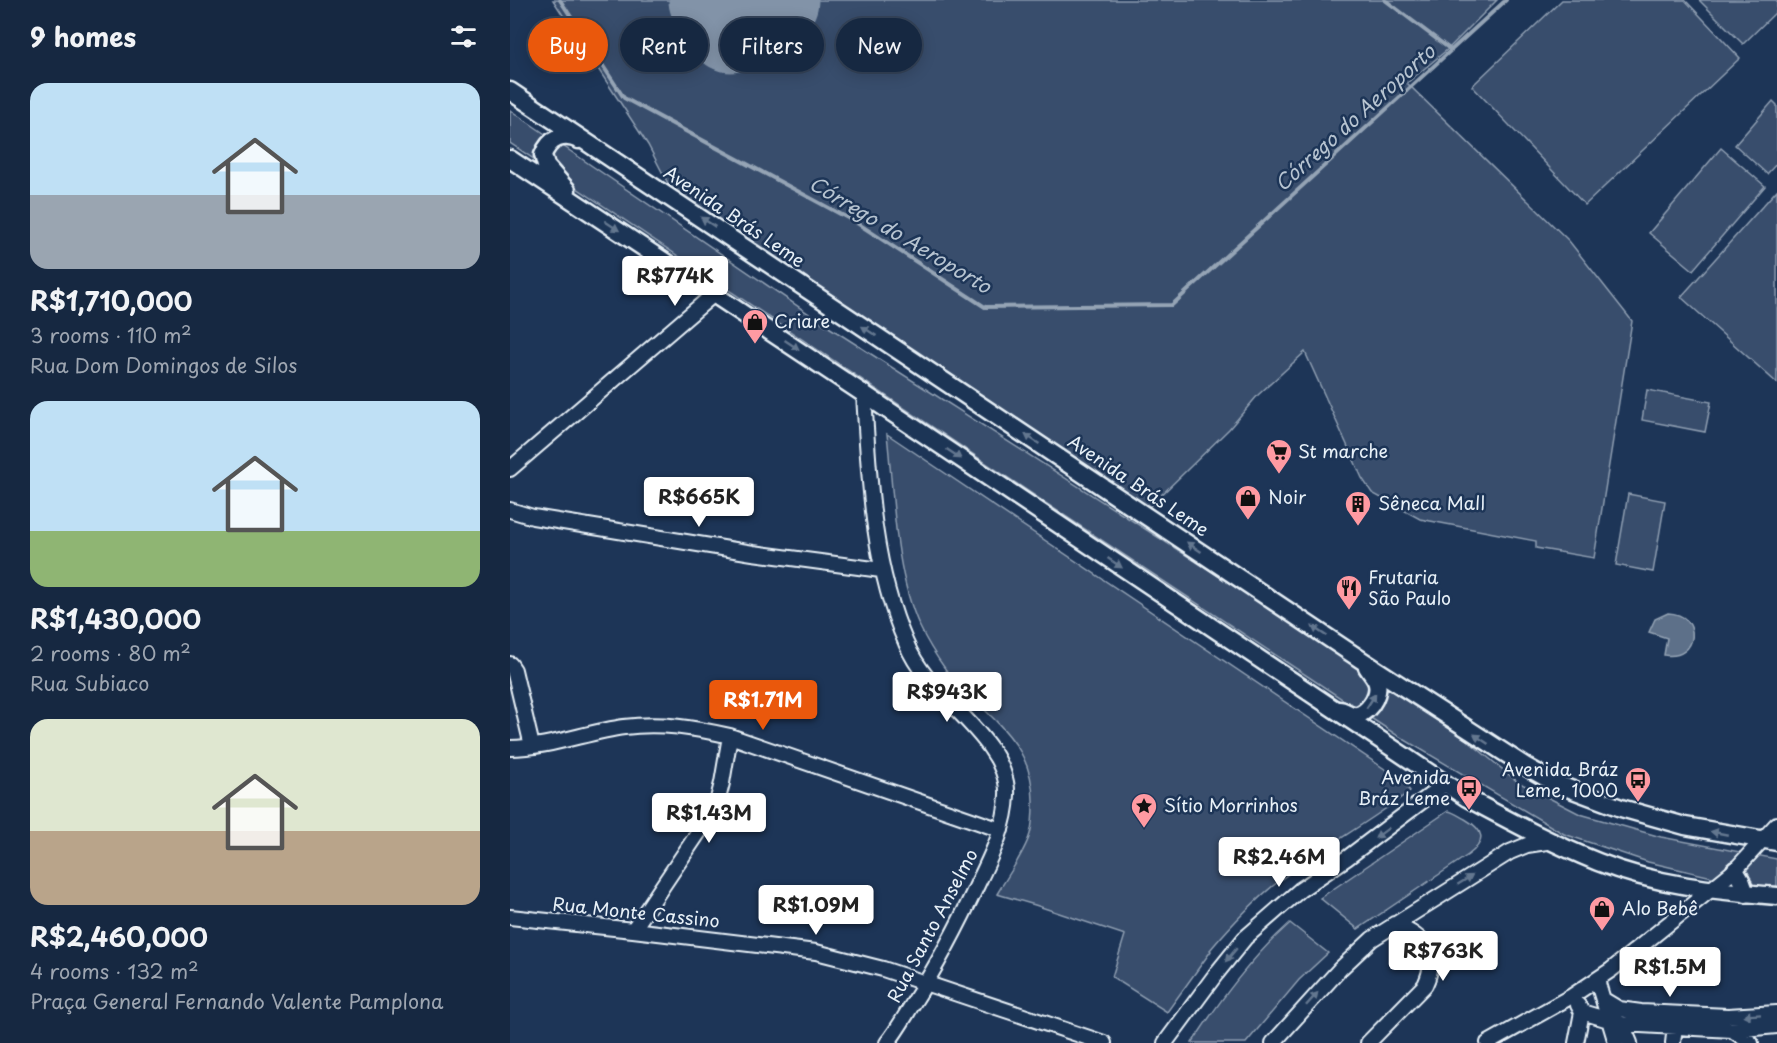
<!DOCTYPE html>
<meta charset="utf-8">
<style>
:root{--surface:#162841;--page:#23344c;--text:#f1f3f6;--muted:#9ea6b1;--line:#35445a;--accent:#ea580c}
body{margin:0;font-family:"Playpen Sans",sans-serif;background:var(--page);color:var(--text);height:100vh;display:flex;flex-direction:column;font-size:22px;white-space:nowrap}
*{box-sizing:border-box;margin:0}
p{font-size:20px;color:var(--muted)}
.icon{flex:none;width:33px;height:33px;fill:none;stroke:currentColor;stroke-width:2;stroke-linecap:round;stroke-linejoin:round}
.map{position:relative;flex:1;overflow:hidden}
.panel{display:flex;flex-direction:column;background:var(--surface);width:510px}
.panel>*{flex:none}
.hud{position:absolute;left:18px;top:18px;width:570px;height:54px;display:flex;gap:12px}
.price{position:absolute;translate:-50% -51px;padding:0 14px;border-radius:6px;background:#fff;color:#222;font-size:20px;line-height:39px;filter:drop-shadow(0 2px 3px #0008)}
.price::after{content:'';position:absolute;left:50%;top:36px;width:18px;height:14px;margin-left:-9px;background:inherit;clip-path:polygon(0 0,100% 0,50% 100%)}
.price.on{background:var(--accent);color:#fff}
ul{padding:0;list-style:none}
li{display:grid;align-content:center;gap:12px;height:318px;padding:0 30px}
li span{display:grid;place-items:center;height:186px;border-radius:18px;color:#555}
li>.icon{margin-inline-start:auto}
span .icon{width:108px;height:108px;fill:#fffc;stroke-width:1}
li b{font-size:26px}
h2{display:flex;justify-content:space-between;align-items:center;height:72px;padding:0 30px;font-size:26px}
.tag{padding:0 21px;border-radius:27px;background:var(--surface);box-shadow:0 3px 15px #0003,0 0 0 2px var(--line);font-size:21px;line-height:54px}
.tag.on{background:var(--accent);color:#fff}
main{display:flex;flex:1;min-height:0}
.map>svg:first-child{display:block}
</style>
<main>
<section class="panel">
<h2>9 homes<svg class="icon" aria-label="filters" viewBox="0 0 24 24"><path d="M4 7h16M4 17h16"/><circle cx="9" cy="7" r="2"/><circle cx="15" cy="17" r="2"/></svg></h2>
<ul>
<li><span style="background:linear-gradient(#bfe0f5 60%,#9aa5b1 0)"><svg class="icon" aria-label="home" viewBox="0 0 24 24"><path d="M3 11l9-7 9 7M6 9v11h12V9"/></svg></span><div><b>R$1,710,000</b><p>3 rooms · 110 m²</p><p>Rua Dom Domingos de Silos</p></div></li>
<li><span style="background:linear-gradient(#bfe0f5 70%,#8fb573 0)"><svg class="icon" aria-label="home" viewBox="0 0 24 24"><path d="M3 11l9-7 9 7M6 9v11h12V9"/></svg></span><div><b>R$1,430,000</b><p>2 rooms · 80 m²</p><p>Rua Subiaco</p></div></li>
<li><span style="background:linear-gradient(#dfe7d0 60%,#b9a48a 0)"><svg class="icon" aria-label="home" viewBox="0 0 24 24"><path d="M3 11l9-7 9 7M6 9v11h12V9"/></svg></span><div><b>R$2,460,000</b><p>4 rooms · 132 m²</p><p>Praça General Fernando Valente Pamplona</p></div></li>
</ul>
</section>
<div class="map">
<svg width="1267" height="1043" viewBox="0 0 1267 1043">
<rect width="100%" height="100%" fill="#1d3557"/>
<filter id="ink" filterUnits="userSpaceOnUse"><feTurbulence type="fractalNoise" baseFrequency=".0167" numOctaves="2"/><feDisplacementMap in="SourceGraphic" scale="12" xChannelSelector="R" yChannelSelector="G"/><feConvolveMatrix kernelMatrix="1 2 1 2 8 2 1 2 1" color-interpolation-filters="sRGB"/></filter>
<g filter="url(#ink)">
<path fill="#374d6c" stroke="#909fb2" stroke-width="1.5" d="M43,0H202L221,29L265,0H987L938,49L897,83L1059,241L1122,321L1084,558L1026,548V541L910,519L862,493L852,478L795,352L748,395L719,429L637,509L162,191L138,145Z
M1052,0H1175L1230,58L1075,205L962,86Z
M1189,0H1267V11L1233,44Z
M1263,101L1267,105V163L1257,174L1225,145Z
M0,110L314,324L762,610L878,689L957,740L1008,782L1070,814L1151,837L1267,859V888H1249L1138,862L1054,834L885,734L540,506L0,143Z
M1211,148L1255,186L1183,270L1139,233Z
M1267,190V383L1171,297Z
M1137,390L1201,402L1195,432L1132,420Z
M377,434L891,780L900,791C859,823 813,847 773,878C745,899 722,924 700,950L701,951L657,1012L602,977L615,935L525,905L487,894C497,877 515,852 520,834C523,824 523,813 523,802C524,738 471,714 436,670C426,656 417,642 410,627C384,570 384,497 377,434Z
M1118,494L1155,501L1143,572L1106,565Z
M938,811C944,812 949,816 955,819C974,830 977,841 958,855L848,929L810,898Z
M780,923L818,953L789,980L736,1043H682C711,999 741,958 780,923Z"/>
<path fill="#5d7089" stroke="#95a4b5" stroke-width="1.5" d="M1158,613C1193,614 1189,661 1154,655L1157,638L1139,632L1145,619Z"/>
<g fill="none" stroke-linecap="round" stroke-linejoin="round">
<path stroke="#95a4b5" stroke-width="4" d="M50,0L114,98L347,223L475,307L662,305L996,0
M875,0L941,50"/>
<path stroke="#8293a8" stroke-width="87" d="M202,0L221,29L265,0"/>
<g stroke="#e8f1f8" stroke-width="18">
<path id="minor" d="M354,394C359,478 362,565 396,643C414,687 455,711 481,749C490,761 498,780 497,795C496,826 482,854 469,881C449,924 427,966 402,1005C394,1018 386,1032 377,1043
M0,469L204,294
M0,510L23,517L243,553L371,570
M0,664L4,670L22,746
M0,748C38,748 77,732 114,727C151,722 185,728 220,736L491,830
M0,917L123,930L306,952L373,969L594,1043
M123,930L199,817L208,799L212,783L220,736
M1087,980L1106,1043
M1094,1000L1109,1009L1131,1012L1218,1016L1267,1013
M1072,1012L1112,1024L1222,1030L1267,1026
M1112,1024L1120,1043
M1221,1027L1222,1030L1241,1043
M655,1043L706,974L735,938L790,890L837,858L935,784
M763,1043L830,969L862,939L1000,852L1017,845L1043,841
M858,1043L915,985C930,953 915,937 884,924
M978,1043L1062,996L1101,970L1225,870L1267,824
M1066,1043L1072,1012L1068,1005
M1163,1043L1166,1018"/>
</g>
<g stroke="#e8f1f8" stroke-width="21">
<path id="major" d="M0,91L853,661L1015,766L1047,784L1111,808L1175,826L1267,842
M0,159L354,394L957,798C1000,821 1043,844 1088,862C1145,885 1207,891 1267,896
M57,190L36,166L33,155C39,139 53,132 69,140
M829,710C834,710 838,714 843,715C856,717 870,696 867,684C866,678 860,672 857,667
M1225,870L1231,880L1236,894"/>
</g>
<use href="#minor" stroke="#1d3557" stroke-width="14"/>
<use href="#major" stroke="#1d3557" stroke-width="16"/>
</g>
<defs><path id="oneway-solid" d="M-6-.8H1V-3.2L6.5 0L1 3.2V.8H-6Z" transform="scale(1.5)"/></defs>
<g fill="#64778f">
<use href="#oneway-solid" transform="translate(198 222) rotate(-146)"/>
<use href="#oneway-solid" transform="translate(102 226) rotate(33)"/>
<use href="#oneway-solid" transform="translate(359 331) rotate(-147)"/>
<use href="#oneway-solid" transform="translate(282 345) rotate(34)"/>
<use href="#oneway-solid" transform="translate(522 439) rotate(-146)"/>
<use href="#oneway-solid" transform="translate(444 454) rotate(34)"/>
<use href="#oneway-solid" transform="translate(684 547) rotate(-146)"/>
<use href="#oneway-solid" transform="translate(605 563) rotate(34)"/>
<use href="#oneway-solid" transform="translate(809 631) rotate(-146)"/>
<use href="#oneway-solid" transform="translate(861 701) rotate(-57)"/>
<use href="#oneway-solid" transform="translate(971 739) rotate(-146)"/>
<use href="#oneway-solid" transform="translate(872 833) rotate(143)"/>
<use href="#oneway-solid" transform="translate(1209 833) rotate(-169)"/>
<use href="#oneway-solid" transform="translate(955 880) rotate(-32)"/>
<use href="#oneway-solid" transform="translate(721 955) rotate(130)"/>
<use href="#oneway-solid" transform="translate(802 999) rotate(-48)"/>
<use href="#oneway-solid" transform="translate(1242 1015) rotate(176)"/>
</g>
</g>
<defs>
<g id="shop-pin" transform="scale(1.35)"><path d="M0 17L-7.5 6A9.5 9.5 0 1 1 7.5 6Z" fill="#ff9aa2" stroke="#1d3557"/><path d="M-5-2.5h2.3a2.7 3.5 0 0 1 5.4 0H5L5.5 6h-11ZM-1.5-2.5h3a1.5 2.3 0 0 0-3 0Z" fill="#111"/></g>
<g id="supermarket-pin" transform="scale(1.35)"><path d="M0 17L-7.5 6A9.5 9.5 0 1 1 7.5 6Z" fill="#ff9aa2" stroke="#1d3557"/><path d="M-6-5.5h2.5l.6 2H6L4.5 2H-2.5L-4.4-4H-6ZM-1.5 3.2a1.3 1.3 0 1 0 .1 0ZM3 3.2a1.3 1.3 0 1 0 .1 0Z" fill="#111"/></g>
<g id="building-pin" transform="scale(1.35)"><path d="M0 17L-7.5 6A9.5 9.5 0 1 1 7.5 6Z" fill="#ff9aa2" stroke="#1d3557"/><path d="M-4-6H4V6H1V3H-1V6H-4ZM-2.5-4.3h1.7v1.8h-1.7ZM.8-4.3h1.7v1.8H.8ZM-2.5-1h1.7V.8h-1.7ZM.8-1h1.7V.8H.8Z" fill="#111"/></g>
<g id="restaurant-pin" transform="scale(1.35)"><path d="M0 17L-7.5 6A9.5 9.5 0 1 1 7.5 6Z" fill="#ff9aa2" stroke="#1d3557"/><path d="M-5-6h1v4h1v-4h1v4h1v-4h1v5L-1.5 .5V6h-2V.5L-5-1ZM5-6V6H3V1.5H1.5Q1.5-4 5-6Z" fill="#111"/></g>
<g id="bus-pin" transform="scale(1.35)"><path d="M0 17L-7.5 6A9.5 9.5 0 1 1 7.5 6Z" fill="#ff9aa2" stroke="#1d3557"/><path d="M-5-6H5V4H4V6H2V4H-2V6H-4V4H-5ZM-3.5-4V0h7V-4ZM-3.5 1.2v1.5H-2V1.2ZM2 1.2v1.5H3.5V1.2Z" fill="#111"/></g>
<g id="sight-pin" transform="scale(1.35)"><path d="M0 17L-7.5 6A9.5 9.5 0 1 1 7.5 6Z" fill="#ff9aa2" stroke="#1d3557"/><path d="M0-6L1.8-2.2L6-1.7L2.9 1.2L3.7 5.4L0 3.3L-3.7 5.4L-2.9 1.2L-6-1.7L-1.8-2.2Z" fill="#111"/></g>
</defs>
<g fill-rule="evenodd">
<use href="#shop-pin" x="245" y="322"/>
<use href="#supermarket-pin" x="769" y="452"/>
<use href="#shop-pin" x="738" y="498"/>
<use href="#building-pin" x="848" y="504"/>
<use href="#restaurant-pin" x="839" y="588"/>
<use href="#bus-pin" x="1128" y="780"/>
<use href="#bus-pin" x="959" y="788"/>
<use href="#sight-pin" x="634" y="806"/>
<use href="#shop-pin" x="1092" y="909"/>
</g>
<g text-anchor="middle" stroke-width="5" stroke-linejoin="round" paint-order="stroke">
<g font-size="18" fill="#e8f1f8" stroke="#1d3557">
<text transform="translate(224 217) rotate(34)" y="6">Avenida Brás Leme</text>
<text transform="translate(628 486) rotate(34)" y="6">Avenida Brás Leme</text>
<text transform="translate(126 913) rotate(6)" y="6">Rua Monte Cassino</text>
<text transform="translate(423 926) rotate(-62)" y="6">Rua Santo Anselmo</text>
</g>
<g font-size="18" fill="#e8f1f8" stroke="#1d3557" text-anchor="start">
<text x="264" y="328">Criare</text>
<text x="788" y="458">St marche</text>
<text x="758" y="504">Noir</text>
<text x="868" y="510">Sêneca Mall</text>
<text x="858" y="584">Frutaria<tspan x="858" dy="21">São Paulo</tspan></text>
<text x="1108" y="776" text-anchor="end">Avenida Bráz<tspan x="1108" dy="21">Leme, 1000</tspan></text>
<text x="940" y="784" text-anchor="end">Avenida<tspan x="940" dy="21">Bráz Leme</tspan></text>
<text x="654" y="812">Sítio Morrinhos</text>
<text x="1112" y="915">Alo Bebê</text>
</g>
<g font-size="20" font-style="italic" fill="#b7c4d1" stroke="#1d3557">
<text transform="translate(845 118) rotate(-42)" y="7">Córrego do Aeroporto</text>
<text transform="translate(390 235) rotate(31)" y="7">Córrego do Aeroporto</text>
</g>
</g>
</svg>
<b class="price" style="left:165px;top:307px">R$774K</b>
<b class="price" style="left:189px;top:528px">R$665K</b>
<b class="price" style="left:437px;top:723px">R$943K</b>
<b class="price on" style="left:253px;top:731px">R$1.71M</b>
<b class="price" style="left:199px;top:844px">R$1.43M</b>
<b class="price" style="left:769px;top:888px">R$2.46M</b>
<b class="price" style="left:306px;top:936px">R$1.09M</b>
<b class="price" style="left:933px;top:982px">R$763K</b>
<b class="price" style="left:1160px;top:998px">R$1.5M</b>
<div class="hud">
<a class="tag on">Buy</a>
<a class="tag">Rent</a>
<a class="tag">Filters</a>
<a class="tag">New</a>
</div>
</div>
</main>
